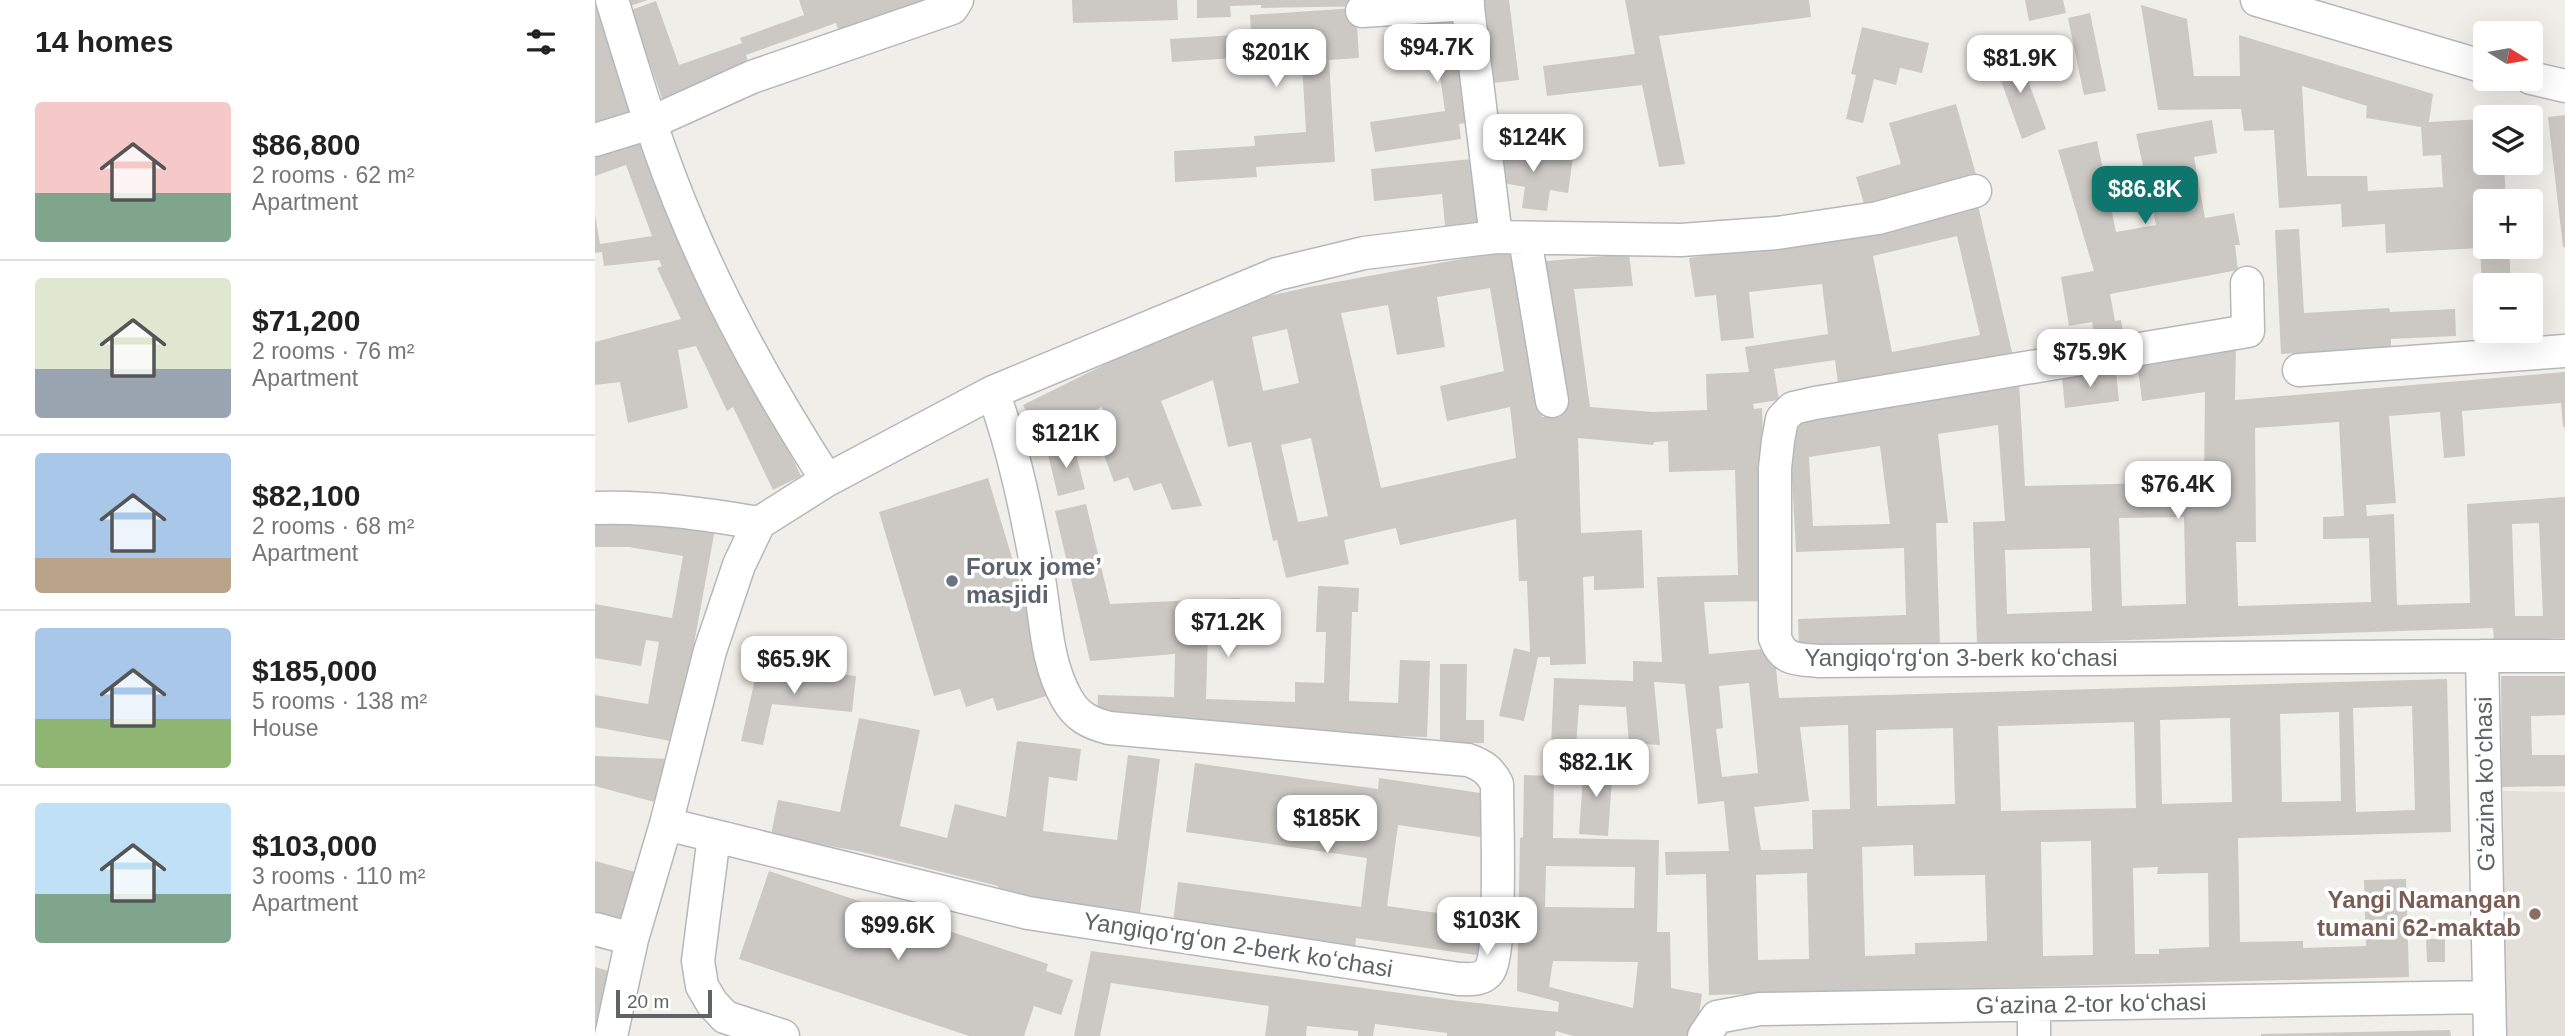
<!DOCTYPE html>
<meta charset="utf-8">
<style>
:root{--surface:#fff;--page:#f2f2f2;--text:#222;--muted:#767676;--line:#e0e0e0;--accent:#0f766e}
body{margin:0;font-family:Arial,sans-serif;background:var(--page);color:var(--text);height:100vh;display:flex;flex-direction:column;font-size:26px;white-space:nowrap}
*{box-sizing:border-box;margin:0}
p{font-size:23px;color:var(--muted)}
.icon{flex:none;width:38px;height:38px;fill:none;stroke:currentColor;stroke-width:2;stroke-linecap:round;stroke-linejoin:round}
.map{position:relative;flex:1;overflow:hidden}
.side{display:flex;flex-direction:column;background:var(--surface);width:595px}
.side>*{flex:none}
.needle{width:46px;rotate:101deg}
.buttons{position:absolute;left:1878px;top:21px;display:grid;gap:14px}
.buttons a{display:grid;place-items:center;width:70px;height:70px;border-radius:7px;background:var(--surface);box-shadow:0 7px 28px #0002;font-size:35px}
.scale{position:absolute;left:21px;bottom:18px;width:96px;box-sizing:border-box;padding-left:7px;border:4px solid #5f6367;border-top:0;font-size:19px;line-height:24px;white-space:nowrap;color:#5f6367;-webkit-text-stroke:5px #fff;paint-order:stroke}
.price{position:absolute;translate:-50% -60px;padding:0 16px;border-radius:14px;background:#fff;color:#222;font-size:23px;line-height:46px;filter:drop-shadow(0 2px 4px #0008)}
.price::after{content:'';position:absolute;left:50%;top:42px;width:21px;height:16px;margin-left:-10px;background:inherit;clip-path:polygon(0 0,100% 0,50% 100%)}
.price.selected{background:var(--accent);color:#fff}
ul{padding:0;list-style:none}
li{display:flex;align-items:center;gap:21px;height:175px;padding:0 35px}
li+li{border-top:2px solid var(--line)}
li span{display:grid;place-items:center;flex:none;width:196px;height:140px;border-radius:7px;color:#555}
li>.icon{margin-inline-start:auto}
span .icon{width:84px;height:84px;fill:#fffc;stroke-width:1}
li b{font-size:30px}
h2{display:flex;justify-content:space-between;align-items:center;height:84px;padding:0 35px;font-size:30px}
main{display:flex;flex:1;min-height:0}
.map>svg:first-child{display:block}
</style>
<main>
<section class="side">
<h2>14 homes<svg class="icon" aria-label="filters" viewBox="0 0 24 24"><path d="M4 7h16M4 17h16"/><circle cx="9" cy="7" r="2"/><circle cx="15" cy="17" r="2"/></svg></h2>
<ul>
<li><span style="background:linear-gradient(#f6c9c9 65%,#7fa58c 0)"><svg class="icon" aria-label="home" viewBox="0 0 24 24"><path d="M3 11l9-7 9 7M6 9v11h12V9"/></svg></span><div><b>$86,800</b><p>2 rooms · 62 m²</p><p>Apartment</p></div></li>
<li><span style="background:linear-gradient(#dfe7d0 65%,#9aa5b1 0)"><svg class="icon" aria-label="home" viewBox="0 0 24 24"><path d="M3 11l9-7 9 7M6 9v11h12V9"/></svg></span><div><b>$71,200</b><p>2 rooms · 76 m²</p><p>Apartment</p></div></li>
<li><span style="background:linear-gradient(#a9c7e8 75%,#b9a48a 0)"><svg class="icon" aria-label="home" viewBox="0 0 24 24"><path d="M3 11l9-7 9 7M6 9v11h12V9"/></svg></span><div><b>$82,100</b><p>2 rooms · 68 m²</p><p>Apartment</p></div></li>
<li><span style="background:linear-gradient(#a9c7e8 65%,#8fb573 0)"><svg class="icon" aria-label="home" viewBox="0 0 24 24"><path d="M3 11l9-7 9 7M6 9v11h12V9"/></svg></span><div><b>$185,000</b><p>5 rooms · 138 m²</p><p>House</p></div></li>
<li><span style="background:linear-gradient(#bfe0f5 65%,#7fa58c 0)"><svg class="icon" aria-label="home" viewBox="0 0 24 24"><path d="M3 11l9-7 9 7M6 9v11h12V9"/></svg></span><div><b>$103,000</b><p>3 rooms · 110 m²</p><p>Apartment</p></div></li>
</ul>
</section>
<div class="map">
<svg width="1970" height="1036" viewBox="0 0 1970 1036">
<rect width="100%" height="100%" fill="#f0eee8"/>
<path fill="#e3dfd9" d="M1908,791L1970,792V1036H1911Z"/>
<path fill="#ccc9c4" fill-rule="evenodd" d="M0,0H4L40,121L0,127Z
M33,0H53L35,6Z
M204,0H354L248,43L241,23L151,55L156,70L68,101L36,10L61,1L84,65L147,43L145,38L209,15Z
M477,0H582L583,20L478,23Z
M602,0H844V5L666,8V5L635,6L636,17L602,18Z
M877,0H914L924,80L888,84Z
M1030,0H1214L1216,17L1064,36L1090,164L1064,167L1047,85L952,96L948,66L1040,54Z
M1430,0H1468L1471,13L1434,21Z
M1546,5L1592,19L1599,76H1645L1644,35L1838,94L1834,122L1890,119V163H1909L1911,201H1890V247H1914L1916,285H1890V301H1888L1885,248L1791,253L1790,224L1747,227L1746,204L1684,208L1679,130L1649,131L1646,109L1563,110ZM1707,86L1772,106L1771,118L1826,127L1828,156L1846,155L1848,187L1773,191L1772,176H1712Z
M868,6L884,121L864,124L866,139L780,152L775,122L850,111L840,41L817,42L814,9Z
M761,8L764,58L734,60L740,162L661,167L662,177L580,182L579,151L660,146L659,136L711,132L707,63L658,66L657,57L577,62L575,39L656,34L655,15Z
M1495,13L1511,91L1489,95L1473,18Z
M1267,27L1334,43L1327,73L1305,68L1301,85L1279,79L1268,123L1251,119L1261,75L1256,74Z
M1422,51L1451,129L1427,139L1399,61Z
M1361,104L1384,185L1273,217L1261,177L1306,164L1294,123Z
M1970,115V247H1968L1953,117Z
M1617,120L1622,153L1599,157L1610,218L1639,213L1645,245H1640L1643,270L1515,294L1520,321L1526,320L1529,339L1501,344L1497,322L1474,326L1466,277L1499,271L1463,150L1502,141L1521,232L1561,225L1541,134Z
M49,132L136,329L206,476L178,490L138,407L132,411L101,346L83,350L93,408L33,423L25,382L0,385V342L86,319L62,268L67,266L64,260L9,266L7,252L0,253V214L5,244L57,236L31,165L0,176V150Z
M903,146L978,157L973,193L955,190L952,211L927,208L930,187L897,181Z
M876,159L883,231L851,235L847,194L779,201L776,169Z
M1382,201L1419,361L1244,391L1240,360L1179,369L1184,400L1158,404L1159,409L1167,408L1174,601L1109,602L1114,654L1179,648L1184,698L1852,679L1856,832L1643,838L1645,942L1708,941V948L1771,946L1769,880L1811,879L1814,977L1114,995L1111,874L1071,875L1070,852L1134,851L1129,801L1103,804L1090,684L1059,682L1065,745L1034,743L1031,707L984,705L981,747L956,746L959,678L1038,681V661L1067,662L1062,577L1143,575L1140,470L1074,472L1073,441L1059,442L1058,445L983,438L986,533L1047,530L1049,588L999,590V576L988,577L991,664L955,665V657H943L929,721L904,716L919,648L935,652L932,581H924L921,519L805,545L801,528L749,540L754,564L691,578L682,540L678,541L656,442L633,447L618,380L566,401L607,506L577,510L566,483L539,491L533,477L519,482L496,420L510,415L507,407L445,439L428,405L626,307L714,287L926,248L947,417H965L940,262L1034,254L1038,286L979,289L995,407L1058,412L1112,410L1111,374L1154,372L1150,347L1233,334L1227,284L1154,292L1159,338L1126,341L1121,295L1100,297L1094,258L1249,234ZM1362,236L1385,335L1297,352L1278,256ZM895,288L909,371L845,386L852,421L915,407L921,458L786,488L746,313L793,305L802,355L850,347L842,297ZM692,329L704,383L668,391L657,337ZM716,438L733,516L703,522L686,445ZM1154,683L1163,773L1127,777L1121,729L1128,728L1124,686ZM1817,706L1820,810L1761,812L1758,708ZM1744,712L1746,801L1687,802L1685,714ZM1635,718L1637,802L1567,804L1565,720ZM1539,722L1541,808L1406,811L1403,726ZM1253,725L1255,809L1217,810L1218,849L1166,850L1159,807L1214,801L1205,727ZM1358,728L1360,804L1282,806L1281,730ZM1496,841L1498,955L1448,956L1446,842ZM1318,845L1319,876L1390,875L1392,941L1320,943V954L1270,956L1267,847ZM1563,867L1562,874L1613,873L1614,947L1564,949V954H1540L1538,868ZM1212,873L1214,959L1163,960L1161,875Z
M1704,229L1709,313L1794,308L1795,312L1860,309L1861,336L1796,339V348L1686,354L1680,230Z
M1889,331H1918V333L1890,335Z
M1641,344L1640,400L1970,372V427H1968L1966,403L1867,411L1870,456L1849,458L1845,412L1794,416L1801,503L1771,505L1772,516L1799,514L1802,605L1875,603L1872,504L1970,497V638L1899,641L1898,628L1382,645L1378,522L1410,521L1403,425L1343,434L1353,523H1341L1345,646L1204,651L1203,619L1311,615L1309,548L1201,552L1194,422L1424,382L1430,486L1609,482L1610,392L1547,401L1542,361ZM1744,422L1749,516L1728,517V539L1774,538L1776,602L1643,606L1641,542H1661L1660,428ZM1285,446L1295,524L1218,526L1214,457ZM1589,517L1591,604L1527,606L1524,518ZM1944,523L1948,616H1920L1917,524ZM1495,548L1497,611L1412,614L1410,550Z
M1521,371L1524,401L1470,408L1467,378Z
M478,443L490,489L463,496L452,450Z
M393,478L458,694L402,711L398,698L371,707L365,689L339,696L284,512Z
M491,504L515,604L645,598L644,630L613,632L611,699L700,702V682L729,683L731,632H721L723,586L764,588L763,612H757L754,701L803,703L805,660L835,661L832,737L578,729L502,720L503,695L579,697L580,654L495,661L460,511Z
M0,515L121,524L81,742L0,727V695L53,704L64,642L51,640L46,666L0,658V604L77,618L88,556L34,547H0Z
M845,664H872L871,720H889V743H845Z
M163,666L261,676L257,712L177,704L168,745L146,741Z
M1906,676H1970V715L1936,716L1937,755H1970V786L1907,787Z
M264,718L325,730L305,826L352,838L360,804L411,817L422,741L486,749L482,781L454,777L448,831L522,840L533,755L565,759L545,913L402,895L403,886L267,852L176,835L183,800L245,812Z
M0,756L74,759L63,803L0,786Z
M989,762L1018,764L1013,836L984,834Z
M600,763L783,789L784,778L892,794L885,837L803,825L792,906L893,920L888,956L761,938L760,948L578,922L583,882L766,907L772,858L591,832Z
M929,775L959,776L958,838L1064,840L1062,932H1075L1076,988L1107,994L1101,1036H978L961,1031L960,1036H852V1033L780,1024L778,1036H763V1031L712,1026L711,1036H670L674,1006L516,983L505,1036H479L496,951L856,1000L963,1012L964,1002L922,991L925,838L928,837ZM951,866L1040,867L1039,908L950,907ZM958,961L1043,962L1038,1008L954,987Z
M0,861L44,873L29,926L0,917Z
M174,871L453,964L451,971L478,980L466,1015L439,1006L429,1036H374L144,959Z
M1831,939H1850V962H1832Z
M0,967L17,972L1,1025H0Z
M1855,1030L1856,1036H1666V1034Z"/>
<g fill="none" stroke-linecap="round" stroke-linejoin="round">
<g stroke="#b5b8bb" stroke-width="35">
<path id="minor" d="M17,0C40,75 62,150 93,222C131,313 179,398 232,480
M872,0L901,237
M1662,0L1890,67
M767,11L873,4
M1936,78L1970,86
M0,140L55,123L157,77L357,8L362,0
M930,239L957,401
M1652,283L1653,331L1220,403L1198,408L1187,419L1183,441L1180,468V638C1188,661 1202,659 1224,661L1887,656
M1704,370L1970,351
M0,508C56,506 109,514 164,523
M71,824L433,913L864,979C874,979 887,981 894,971C907,954 902,814 902,784C895,770 887,765 873,760L514,728C495,723 482,717 472,699C451,663 451,619 444,579C432,515 420,453 398,392
M119,836L103,961L107,986L117,1003L130,1017L188,1036
M0,929L37,939
M16,1036L37,939L71,824L115,651L144,565L164,523L232,480L398,392L682,274L769,253L901,237L1086,240L1182,233L1283,218L1380,191
M1109,1036L1122,1017L1165,1009L1894,997
M1439,1036V1005
M1895,1036L1887,656H1970"/>
</g>
<use href="#minor" stroke="#fff" stroke-width="32"/>
</g>
<circle fill="#6b7280" stroke="#fff" stroke-width="2.5" cx="357" cy="581" r="7"/>
<circle fill="#8d6e63" stroke="#fff" stroke-width="2.5" cx="1940" cy="914" r="7"/>
<g text-anchor="middle" stroke-width="7" stroke-linejoin="round" paint-order="stroke">
<g font-size="24" font-weight="bold" fill="#5b616d" stroke="#fff" text-anchor="start">
<text x="371" y="575">Forux jome’<tspan x="371" dy="28">masjidi</tspan></text>
</g>
<g font-size="24" fill="#5f6367" stroke="#fff">
<text x="1366" y="666">Yangiqoʻrgʻon 3-berk koʻchasi</text>
<text transform="translate(1890 784) rotate(-91)" y="8">Gʻazina koʻchasi</text>
<text transform="translate(643 945) rotate(9)" y="8">Yangiqoʻrgʻon 2-berk koʻchasi</text>
<text transform="translate(1496 1004) rotate(-1)" y="8">Gʻazina 2-tor koʻchasi</text>
</g>
<g font-size="24" font-weight="bold" fill="#785e54" stroke="#fff" text-anchor="end">
<text x="1926" y="908">Yangi Namangan<tspan x="1926" dy="28">tumani 62-maktab</tspan></text>
</g>
</g>
</svg>
<div class="buttons">
<a><svg class="needle" viewBox="-14 -14 28 28"><path d="M0-13l5 13h-10z" fill="#e53935"/><path d="M0 13l5-13h-10z" fill="#767676"/></svg></a>
<a><svg class="icon" aria-label="layers" viewBox="0 0 24 24"><path d="M12 4l9 5-9 5-9-5zM3 14l9 5 9-5"/></svg></a>
<a>+</a>
<a>−</a>
</div>
<div class="scale">20 m</div>
<b class="price" style="left:842px;top:84px">$94.7K</b>
<b class="price" style="left:681px;top:89px">$201K</b>
<b class="price" style="left:1425px;top:95px">$81.9K</b>
<b class="price" style="left:938px;top:174px">$124K</b>
<b class="price selected" style="left:1550px;top:226px">$86.8K</b>
<b class="price" style="left:1495px;top:389px">$75.9K</b>
<b class="price" style="left:471px;top:470px">$121K</b>
<b class="price" style="left:1583px;top:521px">$76.4K</b>
<b class="price" style="left:633px;top:659px">$71.2K</b>
<b class="price" style="left:199px;top:696px">$65.9K</b>
<b class="price" style="left:1001px;top:799px">$82.1K</b>
<b class="price" style="left:732px;top:855px">$185K</b>
<b class="price" style="left:892px;top:957px">$103K</b>
<b class="price" style="left:303px;top:962px">$99.6K</b>
</div>
</main>
